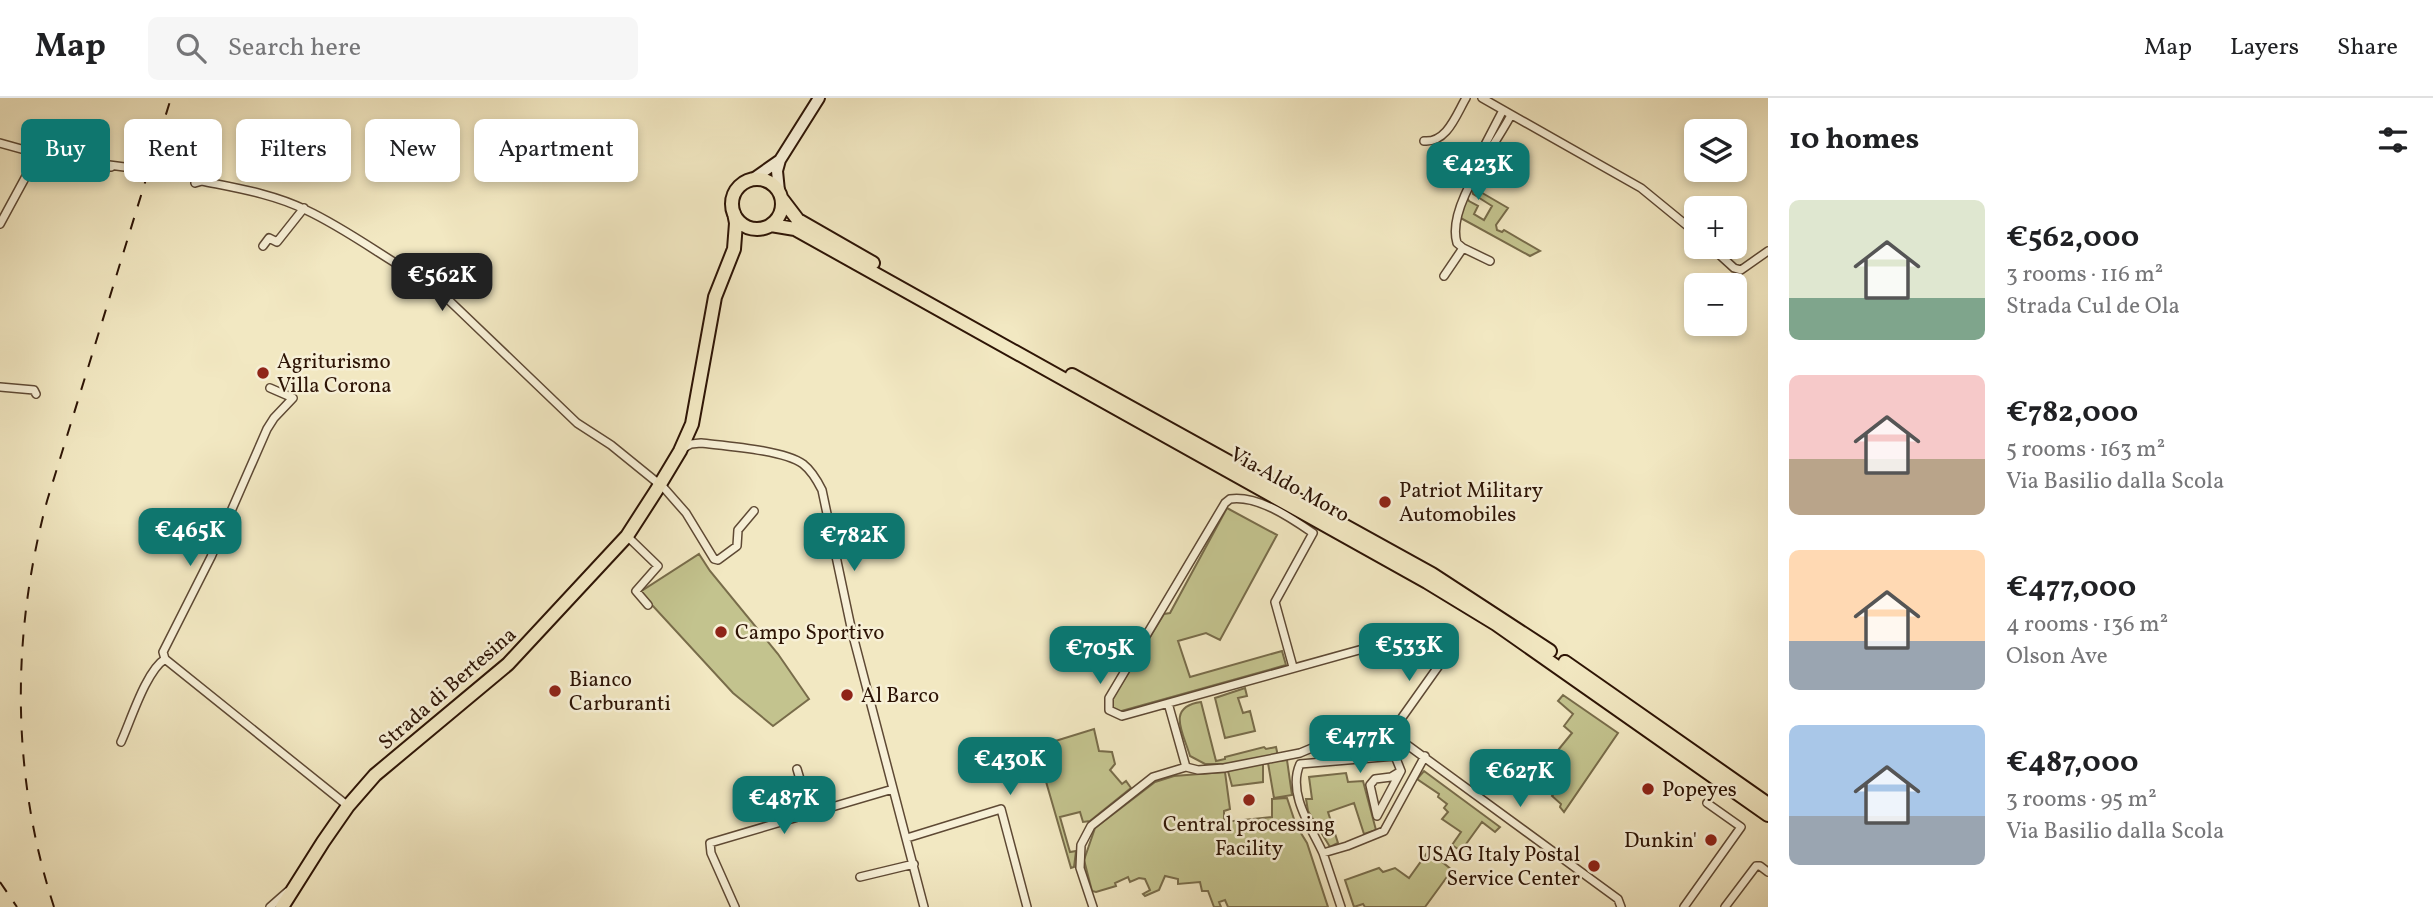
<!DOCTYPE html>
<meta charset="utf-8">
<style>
:root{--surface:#fff;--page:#f6f6f6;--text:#202124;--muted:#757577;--line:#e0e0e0;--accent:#0f766e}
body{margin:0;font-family:Vollkorn,serif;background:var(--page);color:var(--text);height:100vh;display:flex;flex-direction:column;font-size:26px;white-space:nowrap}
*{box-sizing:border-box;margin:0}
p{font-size:23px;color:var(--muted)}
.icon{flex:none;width:38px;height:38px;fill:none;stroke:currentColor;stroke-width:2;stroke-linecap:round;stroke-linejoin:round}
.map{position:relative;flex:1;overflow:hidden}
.sheet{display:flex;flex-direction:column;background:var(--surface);width:665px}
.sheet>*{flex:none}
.guide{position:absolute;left:21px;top:21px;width:665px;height:63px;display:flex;gap:14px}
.fabs{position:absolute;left:1684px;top:21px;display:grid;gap:14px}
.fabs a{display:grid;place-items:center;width:63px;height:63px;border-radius:10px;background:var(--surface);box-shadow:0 4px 10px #0003;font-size:35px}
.price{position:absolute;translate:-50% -60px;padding:0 16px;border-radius:14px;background:var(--accent);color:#fff;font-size:23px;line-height:46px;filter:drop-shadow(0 2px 4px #0008)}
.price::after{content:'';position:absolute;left:50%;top:42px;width:21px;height:16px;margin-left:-10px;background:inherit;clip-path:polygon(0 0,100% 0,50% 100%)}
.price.active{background:#222;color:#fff}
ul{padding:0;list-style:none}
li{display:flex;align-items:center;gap:21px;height:175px;padding:0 21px}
li span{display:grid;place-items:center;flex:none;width:196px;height:140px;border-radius:10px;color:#555}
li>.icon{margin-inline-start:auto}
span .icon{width:84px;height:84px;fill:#fffc;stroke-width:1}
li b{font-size:30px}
h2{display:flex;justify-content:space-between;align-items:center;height:84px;padding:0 21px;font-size:30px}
.tag{padding:0 24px;border-radius:10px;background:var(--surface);box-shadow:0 4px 10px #0003;font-size:24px;line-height:63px}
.tag.active{background:var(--accent);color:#fff}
header{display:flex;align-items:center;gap:42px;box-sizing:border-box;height:98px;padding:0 35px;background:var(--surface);border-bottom:2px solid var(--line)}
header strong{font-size:33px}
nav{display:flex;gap:38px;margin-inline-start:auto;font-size:24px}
.search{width:490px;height:63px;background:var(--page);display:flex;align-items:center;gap:18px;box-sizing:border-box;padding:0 24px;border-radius:10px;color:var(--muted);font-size:26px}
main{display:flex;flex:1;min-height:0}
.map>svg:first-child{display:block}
</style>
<header>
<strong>Map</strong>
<div class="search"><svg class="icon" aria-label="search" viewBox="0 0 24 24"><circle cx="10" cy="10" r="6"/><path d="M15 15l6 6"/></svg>Search here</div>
<nav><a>Map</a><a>Layers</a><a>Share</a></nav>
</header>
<main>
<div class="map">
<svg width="1768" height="809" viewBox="0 0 1768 809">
<rect width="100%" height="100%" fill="#f2e8c2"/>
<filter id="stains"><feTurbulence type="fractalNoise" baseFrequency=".00286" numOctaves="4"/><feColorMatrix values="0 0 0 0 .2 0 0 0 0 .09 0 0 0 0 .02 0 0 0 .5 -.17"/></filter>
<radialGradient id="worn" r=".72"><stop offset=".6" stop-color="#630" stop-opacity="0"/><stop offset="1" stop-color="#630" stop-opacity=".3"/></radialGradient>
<path fill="#c3c38e" stroke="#786c4a" stroke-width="2" d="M1472,89L1508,110L1496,127L1497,132L1502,134L1504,132L1540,153L1530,158L1457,118L1466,98L1469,103L1478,108L1474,116L1484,122L1492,108L1473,96Z
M1227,410L1277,437L1220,542L1206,535L1178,543L1190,579L1282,553L1286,567L1118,614L1112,610L1111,603L1164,516L1170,515Z
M699,456L710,473L778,556L809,601L773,628L733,595L640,494Z
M1245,590L1247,598L1238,600L1243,615L1250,613L1255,633L1225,640L1215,600Z
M1563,597L1618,635L1564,714L1560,709L1561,706L1552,698L1566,681L1555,671L1554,657L1572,635L1564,628L1573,616L1558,603Z
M1201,604L1216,663L1225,661V659L1264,649L1266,651L1276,649L1279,663L1287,662L1292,697L1274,700L1268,665L1263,666V684L1232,688L1226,666H1205L1190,658C1183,634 1166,609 1201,604Z
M1094,631L1099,653L1112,654L1115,666L1110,672L1122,686L1126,683L1131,690L1090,723L1083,724L1080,714L1060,719L1070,754L1076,753L1074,769L1071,770L1036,649Z
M1424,673L1500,729L1495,734L1482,724L1461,753L1452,747L1461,734L1442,721L1448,714L1444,710L1447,706L1438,699L1439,696L1417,681Z
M1225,674L1230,711L1224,713V724L1272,719V701L1287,700L1296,727L1307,745L1328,809H1228L1225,802L1219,804L1221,809H1214L1208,793H1202L1200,784L1178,786V781L1165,778L1159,792L1145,798L1143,796L1150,792L1145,781L1139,780L1130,784L1128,779L1115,785L1116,788L1096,794L1092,793L1084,762L1095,730L1155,684L1174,678Z
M1346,675L1348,684L1363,683L1376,732L1364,736L1354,705L1328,714L1338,745L1330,749L1308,713L1306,701H1312L1309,679Z
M1432,748L1445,758L1441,763L1452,772L1425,809H1365L1363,806L1354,809L1345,782L1379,770L1383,774L1395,770L1409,780Z"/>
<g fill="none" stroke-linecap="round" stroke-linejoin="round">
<g stroke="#5e4934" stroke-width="10">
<path id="street" d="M1482,0L1641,90L1696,135
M1424,43C1447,45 1456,17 1466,0
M0,45L61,62L111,69
M1462,61L1476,64L1503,12
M109,67L140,71L143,67
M202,83L212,42
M195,85L202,83C236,90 274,96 306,112C351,133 389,164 433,187L577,325L611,347L664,390L686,415L714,461L718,462L737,448L738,432L754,413
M0,126L38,56
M263,148L269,140L277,144L304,110
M1711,149L1734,170L1741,172L1768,153
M1463,150L1490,163
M1444,178L1463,150L1457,145C1446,109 1494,50 1511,17
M0,289L34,292L36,296
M682,351L691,346L701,345C726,348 784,352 803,366C812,373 817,382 822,392L852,534L924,809
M627,438L658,468L636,493L648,507
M165,561L348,708
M1168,605L1186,669
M1391,635L1618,801L1621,809
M121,644C131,622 146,573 165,561L163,554L211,459L267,331L274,320L293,300L270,290
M797,671L810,715
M907,740L1001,711L1027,809
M1323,755C1311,729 1287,695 1300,666L1395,658L1401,673L1391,679L1375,681L1370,687L1377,718L1401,673
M860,779L914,766
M270,809L287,794
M735,809L711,755L710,745L893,691
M1093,809L1080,770L1081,747L1091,728L1153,679L1186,669L1198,672L1224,670L1300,655L1319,647L1391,635L1440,566L1439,556L1413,537L1122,618L1109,612V600L1225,405L1230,401C1258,397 1291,420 1313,435L1275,504L1293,569
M1341,809L1323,755L1347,748L1384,733L1425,658
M1684,809L1741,729L1707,705
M1725,809L1756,768H1760L1768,774"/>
</g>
<g stroke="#2d1405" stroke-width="14">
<path id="secondary" d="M753,81L780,62
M779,93L777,73L780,62L819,0"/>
</g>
<g stroke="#2d1405" stroke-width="16">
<path id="primary" d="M732 106a25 25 0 1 1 50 0a25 25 0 1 1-50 0Z
M782,101L798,122L873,165
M771,127L795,131L1427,484L1496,526L1768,717
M1072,277L1432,476L1550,553
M1565,564L1768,706
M282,809L323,744L348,708L375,677L508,566L627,438L656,393L680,353L692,326L715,199L734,151L736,125L734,115"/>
</g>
<use href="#street" stroke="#f7f0d7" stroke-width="7"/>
<use href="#secondary" stroke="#f7f0d7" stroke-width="10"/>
<use href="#primary" stroke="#f2e8c2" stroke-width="12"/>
<path stroke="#2d1405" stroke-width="2" stroke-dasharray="12 12" stroke-linecap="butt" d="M0,784L17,809
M54,809C11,677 11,537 47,403L171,0"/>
</g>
<g fill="#8f2418" stroke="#f7f0d7" stroke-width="2.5">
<circle cx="263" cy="275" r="7"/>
<circle cx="1385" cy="404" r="7"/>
<circle cx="721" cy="534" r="7"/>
<circle cx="555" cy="593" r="7"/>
<circle cx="847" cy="597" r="7"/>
<circle cx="1648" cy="691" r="7"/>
<circle cx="1249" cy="702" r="7"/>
<circle cx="1711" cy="742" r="7"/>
<circle cx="1594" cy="768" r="7"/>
</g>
<g text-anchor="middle" stroke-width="5" stroke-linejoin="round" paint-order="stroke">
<g font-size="21" fill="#2d1405" stroke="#f7f0d7" text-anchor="start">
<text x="277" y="270">Agriturismo<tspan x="277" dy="24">Villa Corona</tspan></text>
<text x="1399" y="399">Patriot Military<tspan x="1399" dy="24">Automobiles</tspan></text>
<text x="735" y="541">Campo Sportivo</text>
<text x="569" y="588">Bianco<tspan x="569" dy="24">Carburanti</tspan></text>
<text x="861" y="604">Al Barco</text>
<text x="1662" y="698">Popeyes</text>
<text x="1249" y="733" text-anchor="middle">Central processing<tspan x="1249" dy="24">Facility</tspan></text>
<text x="1697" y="749" text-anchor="end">Dunkin'</text>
<text x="1580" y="763" text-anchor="end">USAG Italy Postal<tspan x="1580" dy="24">Service Center</tspan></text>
</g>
<g font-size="21" fill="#2d1405" stroke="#f7f0d7">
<text transform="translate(1290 386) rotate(29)" y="7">Via Aldo Moro</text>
<text transform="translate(447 590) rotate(-41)" y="7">Strada di Bertesina</text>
</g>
</g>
<rect width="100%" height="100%" filter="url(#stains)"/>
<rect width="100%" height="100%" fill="url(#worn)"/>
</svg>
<div class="fabs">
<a><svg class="icon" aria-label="layers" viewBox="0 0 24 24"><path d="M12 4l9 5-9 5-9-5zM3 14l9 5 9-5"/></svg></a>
<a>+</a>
<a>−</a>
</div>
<b class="price" style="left:1478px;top:104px">€423K</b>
<b class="price active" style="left:442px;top:215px">€562K</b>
<b class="price" style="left:190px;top:470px">€465K</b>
<b class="price" style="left:854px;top:475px">€782K</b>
<b class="price" style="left:1409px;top:585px">€533K</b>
<b class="price" style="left:1100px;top:588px">€705K</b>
<b class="price" style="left:1360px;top:677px">€477K</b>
<b class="price" style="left:1010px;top:699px">€430K</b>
<b class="price" style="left:1520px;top:711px">€627K</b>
<b class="price" style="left:784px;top:738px">€487K</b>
<div class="guide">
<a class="tag active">Buy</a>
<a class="tag">Rent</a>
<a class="tag">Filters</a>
<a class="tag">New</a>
<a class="tag">Apartment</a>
</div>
</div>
<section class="sheet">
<h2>10 homes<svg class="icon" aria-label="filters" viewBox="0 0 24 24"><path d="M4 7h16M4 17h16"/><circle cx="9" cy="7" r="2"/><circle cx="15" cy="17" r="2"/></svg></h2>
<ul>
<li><span style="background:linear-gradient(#dfe7d0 70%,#7fa58c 0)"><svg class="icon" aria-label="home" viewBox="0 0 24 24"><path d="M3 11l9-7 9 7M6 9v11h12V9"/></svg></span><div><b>€562,000</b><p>3 rooms · 116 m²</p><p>Strada Cul de Ola</p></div></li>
<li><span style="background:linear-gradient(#f6c9c9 60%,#b9a48a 0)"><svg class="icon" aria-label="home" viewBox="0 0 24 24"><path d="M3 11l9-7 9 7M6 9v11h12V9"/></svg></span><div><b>€782,000</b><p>5 rooms · 163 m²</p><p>Via Basilio dalla Scola</p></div></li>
<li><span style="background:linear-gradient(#ffd9b3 65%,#9aa5b1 0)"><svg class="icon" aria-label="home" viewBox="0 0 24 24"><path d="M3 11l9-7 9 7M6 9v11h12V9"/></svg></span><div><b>€477,000</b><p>4 rooms · 136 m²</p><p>Olson Ave</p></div></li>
<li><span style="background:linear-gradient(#a9c7e8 65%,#9aa5b1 0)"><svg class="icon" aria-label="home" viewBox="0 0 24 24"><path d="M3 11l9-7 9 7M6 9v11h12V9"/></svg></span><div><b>€487,000</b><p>3 rooms · 95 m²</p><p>Via Basilio dalla Scola</p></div></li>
</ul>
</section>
</main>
